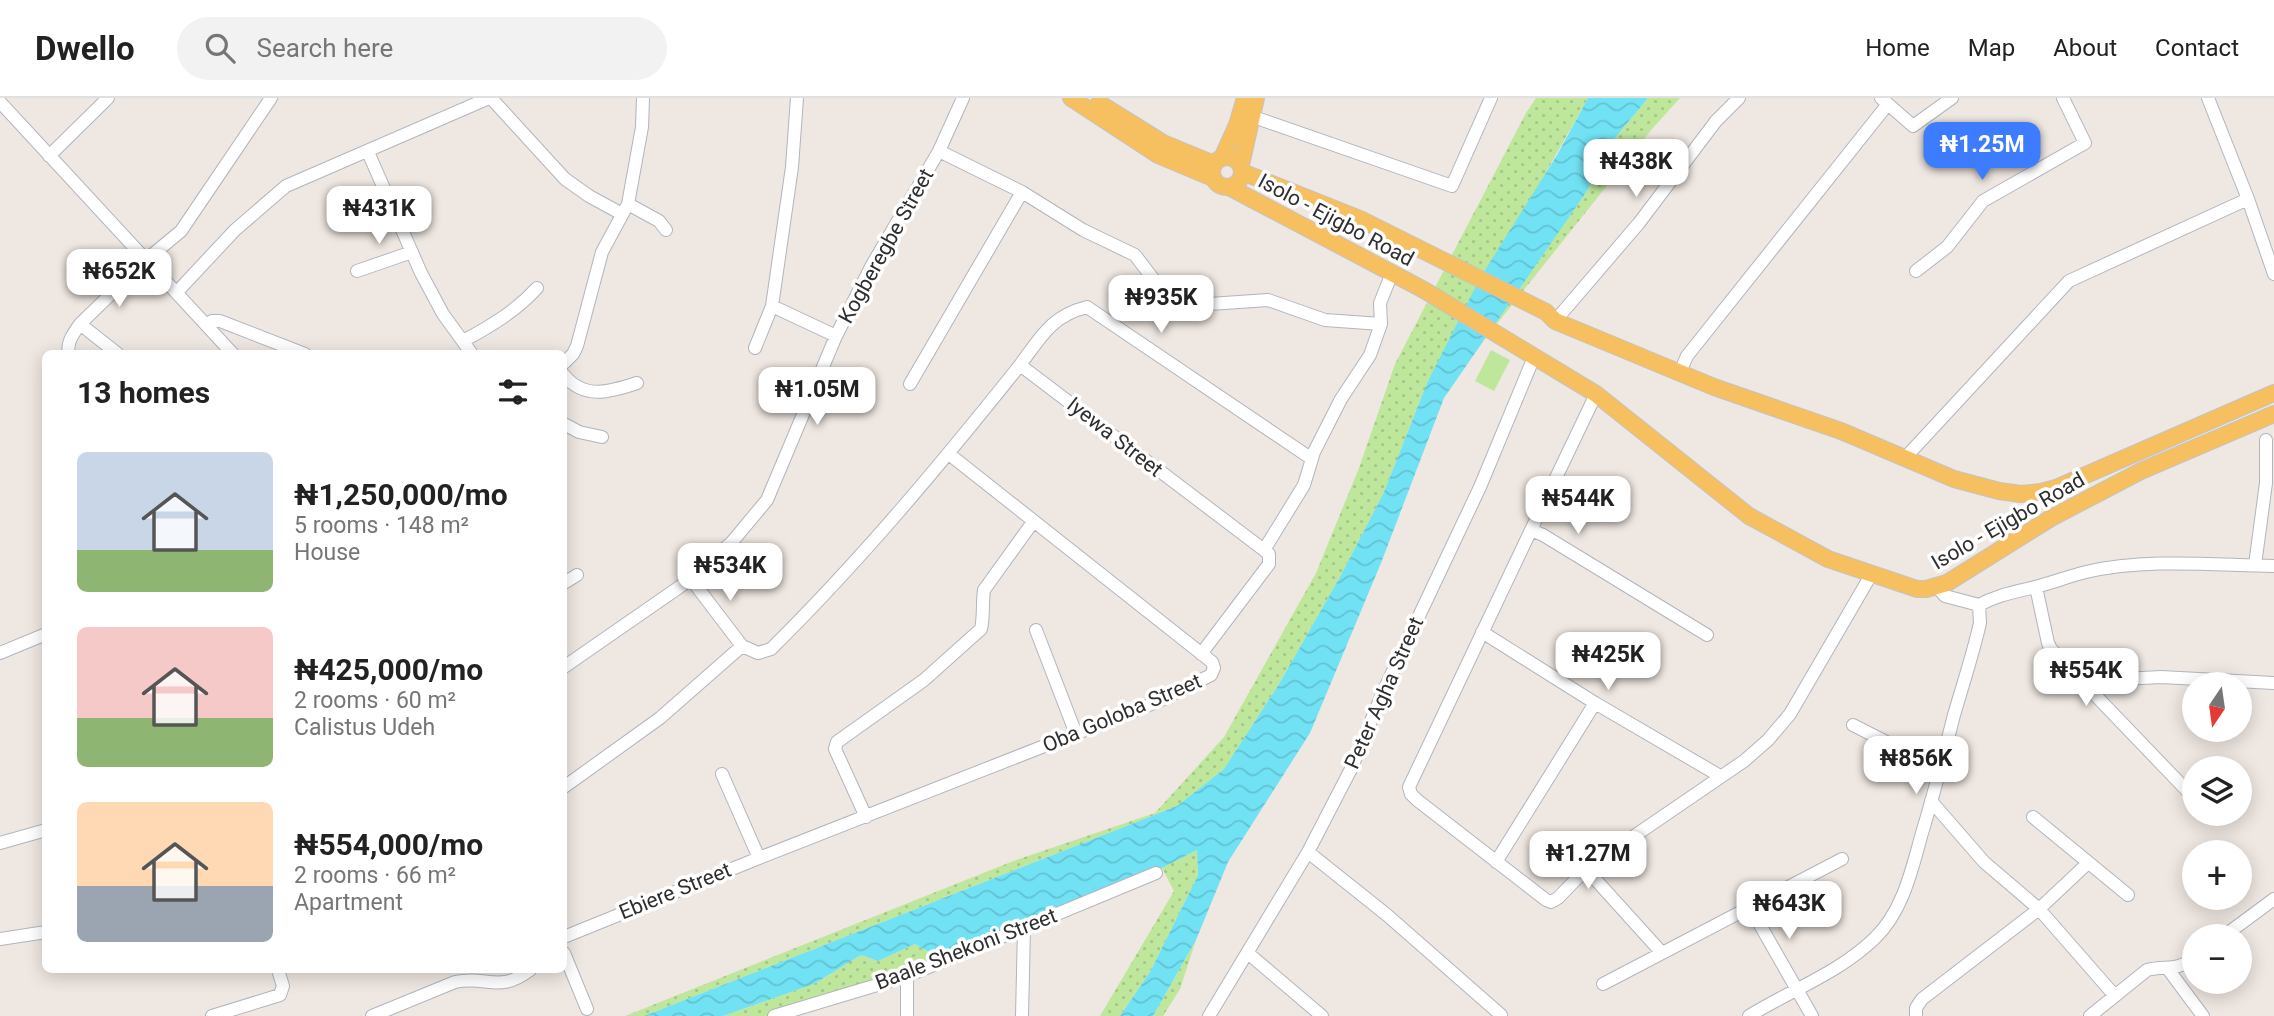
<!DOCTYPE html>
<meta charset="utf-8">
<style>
:root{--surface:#fff;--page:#f2f2f2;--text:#222;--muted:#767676;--line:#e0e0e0;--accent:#3e7cff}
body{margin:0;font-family:Roboto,sans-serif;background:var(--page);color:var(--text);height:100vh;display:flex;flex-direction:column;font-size:26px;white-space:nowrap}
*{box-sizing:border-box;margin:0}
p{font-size:23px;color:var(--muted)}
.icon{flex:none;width:38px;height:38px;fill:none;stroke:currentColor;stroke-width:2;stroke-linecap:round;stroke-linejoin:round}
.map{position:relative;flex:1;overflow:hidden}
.panel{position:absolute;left:42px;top:252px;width:525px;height:623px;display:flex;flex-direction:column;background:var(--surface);border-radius:10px;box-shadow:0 4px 18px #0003}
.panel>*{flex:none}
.needle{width:46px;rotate:193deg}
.tools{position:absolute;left:2182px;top:574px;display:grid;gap:14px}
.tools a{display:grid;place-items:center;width:70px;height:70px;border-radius:50%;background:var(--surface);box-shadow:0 4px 18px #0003;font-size:35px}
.price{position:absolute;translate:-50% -60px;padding:0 16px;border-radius:14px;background:#fff;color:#222;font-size:23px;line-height:46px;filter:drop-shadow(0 2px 4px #0008)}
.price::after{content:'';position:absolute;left:50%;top:42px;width:21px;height:16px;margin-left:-10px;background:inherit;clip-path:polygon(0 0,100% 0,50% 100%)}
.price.on{background:var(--accent);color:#fff}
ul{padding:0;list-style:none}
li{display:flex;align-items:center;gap:21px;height:175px;padding:0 35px}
li span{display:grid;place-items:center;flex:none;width:196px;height:140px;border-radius:10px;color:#555}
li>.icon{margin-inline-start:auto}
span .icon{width:84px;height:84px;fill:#fffc;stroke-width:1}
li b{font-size:30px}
h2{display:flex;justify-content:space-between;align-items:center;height:84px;padding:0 35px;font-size:30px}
header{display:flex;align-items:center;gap:42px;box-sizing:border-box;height:98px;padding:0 35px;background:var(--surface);border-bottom:2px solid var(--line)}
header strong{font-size:33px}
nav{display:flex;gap:38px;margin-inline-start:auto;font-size:24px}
.search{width:490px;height:63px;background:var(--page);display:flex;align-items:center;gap:18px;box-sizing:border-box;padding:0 24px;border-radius:38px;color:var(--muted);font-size:26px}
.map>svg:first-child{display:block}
</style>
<header>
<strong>Dwello</strong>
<div class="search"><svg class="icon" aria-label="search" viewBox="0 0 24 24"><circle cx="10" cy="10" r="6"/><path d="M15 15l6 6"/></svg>Search here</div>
<nav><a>Home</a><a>Map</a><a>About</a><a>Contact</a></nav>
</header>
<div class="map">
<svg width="2274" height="918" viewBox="0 0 2274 918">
<defs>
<pattern id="grass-dots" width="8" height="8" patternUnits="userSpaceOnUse" patternTransform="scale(1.75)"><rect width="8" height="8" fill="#bfe79c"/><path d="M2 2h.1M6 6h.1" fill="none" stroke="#a4c687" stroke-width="1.8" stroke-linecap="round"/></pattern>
<pattern id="water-waves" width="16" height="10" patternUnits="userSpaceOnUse" patternTransform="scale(1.75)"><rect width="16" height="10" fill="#71e2f4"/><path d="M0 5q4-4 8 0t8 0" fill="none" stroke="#62c2d2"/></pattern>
</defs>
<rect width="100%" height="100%" fill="#efe7e1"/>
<path fill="url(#grass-dots)" d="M1536,0H1588L1427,285L1384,394L1341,477L1279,586L1224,671L1177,708L672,907L644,918H625L1016,762L1155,715L1224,639L1316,475L1359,370L1395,266L1526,15Z
M1648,0H1680L1652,31L1484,242L1518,190L1585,96L1615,40Z
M1197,752L1198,777L1150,874L1120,918H1100L1174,793L1162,770Z
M1196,842L1180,891L1163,918H1153Z
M915,846L945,863L794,918H723L814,886L861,857L878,863Z"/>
<path fill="#bfe79c" d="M1491,252L1510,262L1494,293L1475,283Z"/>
<path fill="url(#water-waves)" d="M1588,0H1648L1615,40L1585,96L1444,300L1381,465L1310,635L1228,764L1196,842L1153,918H1120L1150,874L1198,777L1197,752L1162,770L1125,782L945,863L915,846L878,863L861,857L814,886L723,918H644L1177,708L1224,671L1279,586L1341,477L1384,394L1427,285L1480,180L1557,57Z"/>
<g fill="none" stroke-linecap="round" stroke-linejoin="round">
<g stroke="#b1b5be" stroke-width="14">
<path id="minor" d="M491,0L565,81L589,98L622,116
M1881,0L1913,28L1952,0
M2208,0L2248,101L2274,176
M0,4L233,256
M1251,18L1452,88L1491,0
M939,53L1022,94L1083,132L1135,157L1157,186L1181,205L1195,207L1268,202L1325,222L1381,226
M368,54L421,175L443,216L472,256
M49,58L108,0
M628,106L659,123L666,132
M357,173L412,154
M1916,173L1947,149L1983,103L2085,45L2063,0
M177,194L235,132L286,88L489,0
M772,208L836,238
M1555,223L1639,125L1716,23L1739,0
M80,226L118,256
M206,227L212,223H220L305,256
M463,243C491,228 516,213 537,190
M755,250L772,208L792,69L797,0
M69,256C66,244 74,235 80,226L146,162L181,133L271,0
M564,265L573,256L577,248L602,154L628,106L642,29L643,0
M1020,267C1041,239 1051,218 1087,209L1312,361
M1680,274L1687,258L1888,6
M564,277C584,302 610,294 637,285
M910,286L1022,94
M1596,296L1531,432L1543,437L1707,537
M564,326L579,334L602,339
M1905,360L2069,183L2248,101
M1531,432L1409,689L1411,696L1417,702L1546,802L1551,804L1558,800L1586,771L1744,663L1768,642L1790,616L1871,477
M2255,467L2266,385V342
M691,481L742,548
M564,485L577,477
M2036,489L2048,545L2051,551L2194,700
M1979,507C1997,497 2015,494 2035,489C2052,485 2069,478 2086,474C2147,460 2212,467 2274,468
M1036,532L1076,636
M1482,534L1595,605L1720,678
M0,555L46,536
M1201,556L1269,466V456L1264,452
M564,569L691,481L732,444L767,402L836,238L872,167L939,53L963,0
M2084,583L2161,579L2274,585
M1853,627L1941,672
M722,676L759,760
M564,689L660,620L742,548L758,555L771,551C861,462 941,366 1020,267L1264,452L1304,387L1314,354L1341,301L1370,257L1381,226L1380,205L1392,175
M1931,703L1984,764L2039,811L2115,898
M2212,716H2220
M866,719L835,651L837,644L924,582L981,531C984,518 982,506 984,492L1033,424
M2033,719L2128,797
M0,745L46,732
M1308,754L1387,817L1501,917
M1496,764L1595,605
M1586,771L1662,855
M1751,811L1812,918
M2224,838L2274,801
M564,839L759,760L1159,603L1211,577L1214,570L1212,564L949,356
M0,841L46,834
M564,855L587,911
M1249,856L1322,918
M2168,871L2203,918
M907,878V918
M1603,886L1842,761
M212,918L280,897L283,888L278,872
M372,918L455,884C487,877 498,896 530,872
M774,918L907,878L1156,775
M1022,918L1024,830
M1209,918L1308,754L1351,671L1384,592L1480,389L1534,259
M1749,918C1791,892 1839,875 1875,840C1903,813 1912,771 1922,735C1934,696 1944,656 1954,617C1963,586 1973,556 1980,525L1979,507L1945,498L1936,488
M1916,918V910L1922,901L2039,811L2088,765
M2090,918L2147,872C2166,867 2176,874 2194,860"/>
</g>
<g stroke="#c4c4c4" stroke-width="18">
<path id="major" d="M1071,0L1158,57L1213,80
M1099,5L1163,45L1214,66
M1212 74a15 15 0 1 1 30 0a15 15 0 1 1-30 0Z
M1222,60L1237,27L1245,0
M1241,67L1256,0
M1242,74L1360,121L1546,214L1555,223L1714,289L1841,333L1954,381L1999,393L2021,396L2041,394L2056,390L2274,295
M1229,89L1424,192L1596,296L1749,418L1828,461L1917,491H1926L1947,485L2051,420L2141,373L2274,316"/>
</g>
<use href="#minor" stroke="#fff" stroke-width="12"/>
<use href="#major" stroke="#f6bf5f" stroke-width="16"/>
</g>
<g text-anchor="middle" stroke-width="7" stroke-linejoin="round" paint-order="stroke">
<g font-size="21" fill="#2e2e2e" stroke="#fff">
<text transform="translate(1336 122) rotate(28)" y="7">Isolo - Ejigbo Road</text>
<text transform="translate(886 148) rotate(-61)" y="7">Kogberegbe Street</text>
<text transform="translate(1115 339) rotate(38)" y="7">Iyewa Street</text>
<text transform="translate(2008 423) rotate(-30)" y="7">Isolo - Ejigbo Road</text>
<text transform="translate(1384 595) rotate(-66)" y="7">Peter Agha Street</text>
<text transform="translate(1122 615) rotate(-23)" y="7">Oba Goloba Street</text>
<text transform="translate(675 793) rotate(-22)" y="7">Ebiere Street</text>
<text transform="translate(966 851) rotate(-21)" y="7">Baale Shekoni Street</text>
</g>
</g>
</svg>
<div class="tools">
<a><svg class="needle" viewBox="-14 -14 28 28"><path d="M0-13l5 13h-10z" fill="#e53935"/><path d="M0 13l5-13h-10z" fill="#767676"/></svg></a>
<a><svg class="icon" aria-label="layers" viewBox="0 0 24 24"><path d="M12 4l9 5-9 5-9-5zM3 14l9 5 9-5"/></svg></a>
<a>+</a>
<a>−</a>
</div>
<b class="price on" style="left:1982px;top:84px">₦1.25M</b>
<b class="price" style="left:1636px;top:101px">₦438K</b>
<b class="price" style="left:379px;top:148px">₦431K</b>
<b class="price" style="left:119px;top:211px">₦652K</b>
<b class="price" style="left:1161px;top:237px">₦935K</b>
<b class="price" style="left:817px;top:329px">₦1.05M</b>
<b class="price" style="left:1578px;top:438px">₦544K</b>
<b class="price" style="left:730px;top:505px">₦534K</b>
<b class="price" style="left:1608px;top:594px">₦425K</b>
<b class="price" style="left:2086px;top:610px">₦554K</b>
<b class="price" style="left:1916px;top:698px">₦856K</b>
<b class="price" style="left:1588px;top:793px">₦1.27M</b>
<b class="price" style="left:1789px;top:843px">₦643K</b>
<section class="panel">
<h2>13 homes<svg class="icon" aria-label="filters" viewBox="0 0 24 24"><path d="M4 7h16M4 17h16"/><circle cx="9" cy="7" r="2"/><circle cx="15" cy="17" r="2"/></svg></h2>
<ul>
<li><span style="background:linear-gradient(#c9d6e8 70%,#8fb573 0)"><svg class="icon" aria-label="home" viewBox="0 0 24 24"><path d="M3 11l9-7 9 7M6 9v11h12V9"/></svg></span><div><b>₦1,250,000/mo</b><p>5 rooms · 148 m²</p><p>House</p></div></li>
<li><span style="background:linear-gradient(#f6c9c9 65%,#8fb573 0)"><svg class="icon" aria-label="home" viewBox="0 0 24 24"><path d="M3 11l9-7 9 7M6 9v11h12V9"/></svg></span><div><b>₦425,000/mo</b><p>2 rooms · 60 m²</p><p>Calistus Udeh</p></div></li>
<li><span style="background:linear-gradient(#ffd9b3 60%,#9aa5b1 0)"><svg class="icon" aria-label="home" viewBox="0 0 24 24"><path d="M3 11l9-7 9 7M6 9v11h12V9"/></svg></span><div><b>₦554,000/mo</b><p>2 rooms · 66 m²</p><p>Apartment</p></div></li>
</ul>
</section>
</div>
